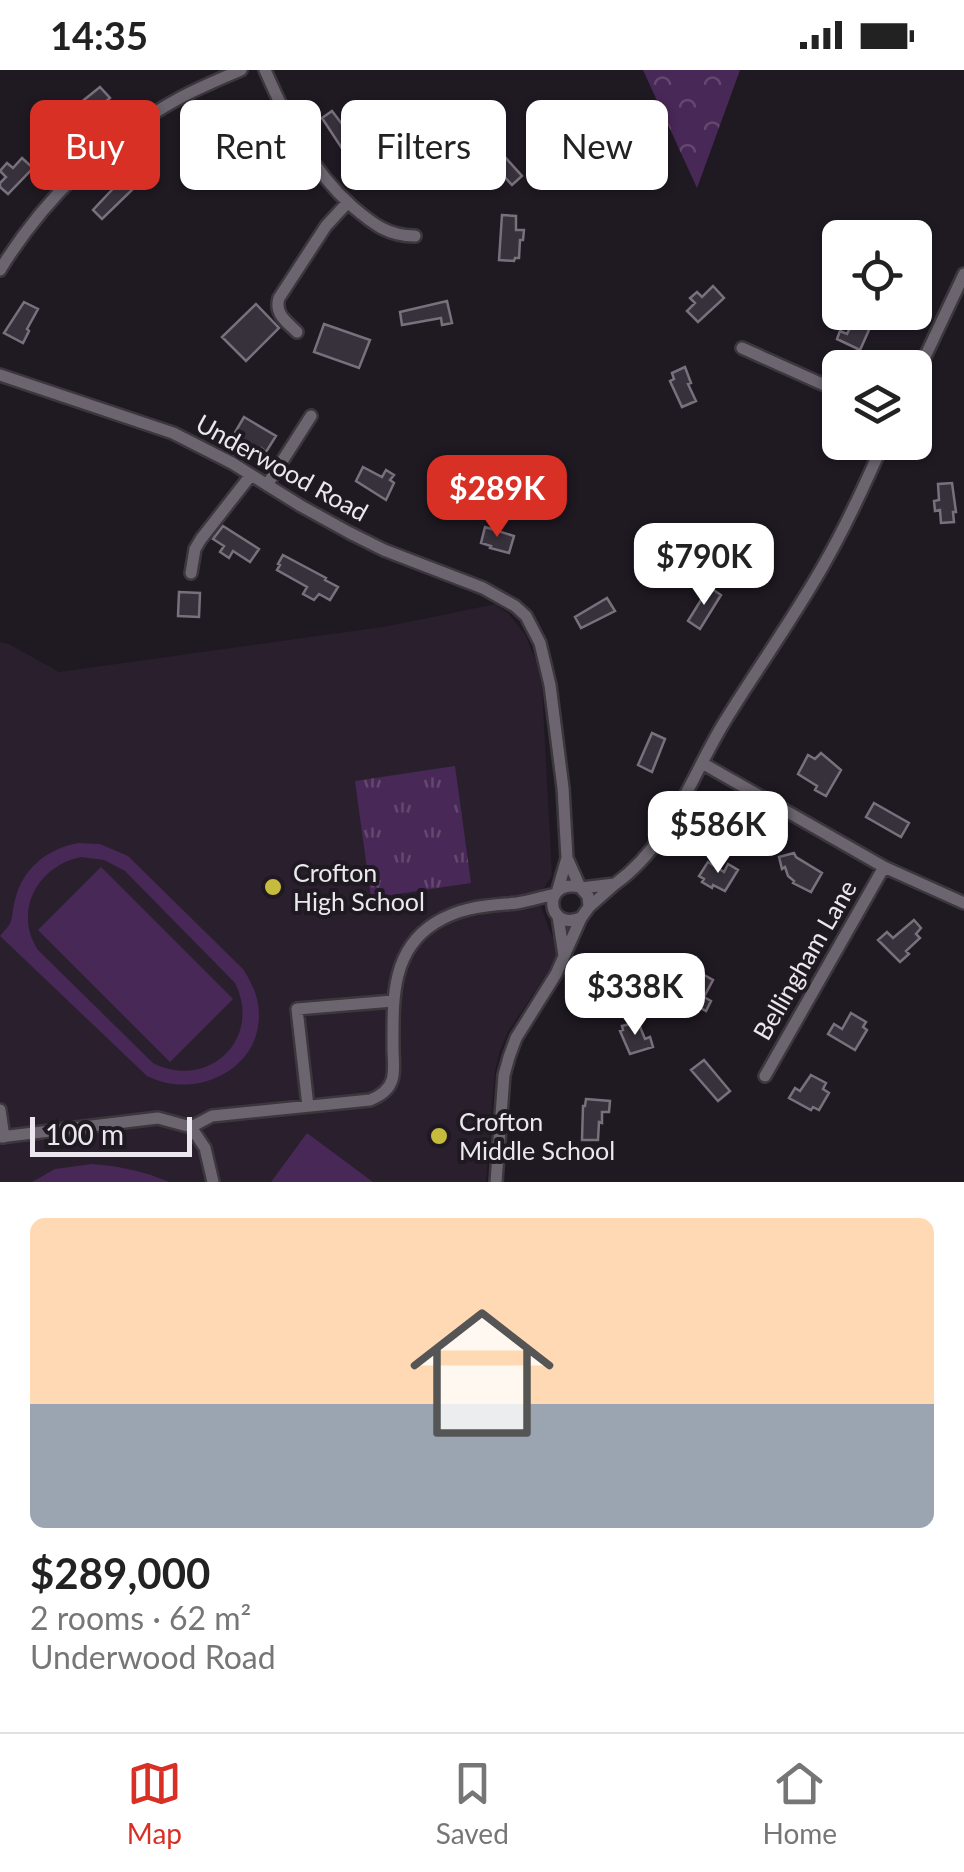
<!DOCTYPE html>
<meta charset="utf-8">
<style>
:root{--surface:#fff;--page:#f6f6f6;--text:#222;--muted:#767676;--line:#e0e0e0;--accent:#d93025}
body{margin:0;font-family:Lato,sans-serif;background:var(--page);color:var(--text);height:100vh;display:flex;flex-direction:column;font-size:38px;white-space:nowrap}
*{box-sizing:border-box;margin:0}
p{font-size:32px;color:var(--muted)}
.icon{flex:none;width:55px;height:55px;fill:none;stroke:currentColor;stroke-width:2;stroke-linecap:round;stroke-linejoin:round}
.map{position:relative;height:1112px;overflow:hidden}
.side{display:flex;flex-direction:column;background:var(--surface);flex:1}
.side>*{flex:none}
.banner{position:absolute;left:30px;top:30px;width:905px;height:90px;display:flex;gap:20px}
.controls{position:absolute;left:822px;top:150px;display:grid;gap:20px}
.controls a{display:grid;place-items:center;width:110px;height:110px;border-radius:15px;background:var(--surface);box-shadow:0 2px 8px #0004;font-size:50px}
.scale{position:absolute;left:30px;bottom:25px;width:162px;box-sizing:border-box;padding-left:10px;border:5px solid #ece7ee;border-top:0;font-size:28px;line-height:35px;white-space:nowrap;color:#ece7ee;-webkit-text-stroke:8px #1f1922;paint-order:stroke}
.price{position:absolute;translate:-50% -85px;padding:0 22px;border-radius:20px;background:#fff;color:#222;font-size:32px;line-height:65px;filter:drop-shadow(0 2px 5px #0008)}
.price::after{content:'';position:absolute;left:50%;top:60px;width:30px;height:22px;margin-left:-15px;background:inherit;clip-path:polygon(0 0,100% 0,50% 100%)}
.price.on{background:var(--accent);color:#fff}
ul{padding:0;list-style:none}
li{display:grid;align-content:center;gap:20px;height:530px;padding:0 30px}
li span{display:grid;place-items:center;height:310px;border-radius:15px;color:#555}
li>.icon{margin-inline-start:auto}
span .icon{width:180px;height:180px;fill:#fffc;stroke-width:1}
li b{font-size:42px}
.tag{padding:0 35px;border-radius:15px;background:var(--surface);box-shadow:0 2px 8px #0004;font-size:35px;line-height:90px}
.tag.on{background:var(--accent);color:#fff}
.status{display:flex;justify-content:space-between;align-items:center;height:70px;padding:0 50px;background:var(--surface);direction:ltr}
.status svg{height:28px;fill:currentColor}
.tab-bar{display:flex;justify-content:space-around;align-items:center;height:140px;border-top:2px solid var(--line);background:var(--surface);font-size:28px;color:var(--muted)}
.tab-bar a{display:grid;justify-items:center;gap:5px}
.tab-bar .on{color:var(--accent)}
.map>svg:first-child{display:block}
</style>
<div class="status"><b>14:35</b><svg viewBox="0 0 49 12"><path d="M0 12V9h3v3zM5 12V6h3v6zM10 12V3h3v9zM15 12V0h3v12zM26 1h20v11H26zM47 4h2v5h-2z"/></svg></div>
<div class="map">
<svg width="964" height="1112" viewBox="0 0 964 1112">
<defs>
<pattern id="forest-crowns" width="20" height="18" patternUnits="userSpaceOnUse" patternTransform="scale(2.5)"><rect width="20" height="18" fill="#482856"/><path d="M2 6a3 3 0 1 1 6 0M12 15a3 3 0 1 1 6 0" fill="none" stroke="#63476f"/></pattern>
<pattern id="park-tufts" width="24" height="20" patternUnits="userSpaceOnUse" patternTransform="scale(2.5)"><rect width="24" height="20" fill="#482856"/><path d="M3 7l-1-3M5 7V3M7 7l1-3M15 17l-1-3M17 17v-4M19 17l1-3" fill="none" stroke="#63476f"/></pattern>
</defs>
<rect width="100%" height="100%" fill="#1f1922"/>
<path fill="#291f2d" d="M495,534L508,543L525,564L537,593L542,617L552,805L538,828L550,862L559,877L553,894L508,962L500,981L495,1002L486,1112H0V572L9,574L59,602L389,556Z"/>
<path fill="#482856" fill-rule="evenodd" d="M78,773L100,774L128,786L243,899C250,910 256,921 258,934C268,996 198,1032 147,1006L0,866C16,849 10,849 15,830C23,798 47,779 78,773ZM81,787L104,790L125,801L235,913C263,969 208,1021 153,993L38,880C13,842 37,796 81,787Z
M101,797L233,929L170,992L38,860Z
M307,1063L373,1112H271Z
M92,1094C119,1096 144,1101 169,1112H32L55,1099Z"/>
<path fill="url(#forest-crowns)" d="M643,0H740L697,118Z"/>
<path fill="url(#park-tufts)" d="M455,696L471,813L371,828L355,711Z"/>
<path fill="#37313b" stroke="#78707c" stroke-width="2.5" d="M100,17L110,28L79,54L69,42Z
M332,41L355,71L343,80L322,48Z
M492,58L503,70L496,77L522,106L512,115L476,75Z
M22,88L33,98L8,124L0,117V113L6,107L0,101L7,93L13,98Z
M123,108L133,119L102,149L93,140Z
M502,145L516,146V160H524L523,170H520L519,188H515L514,191L499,190Z
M713,216L724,228L698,252L687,241L695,233L690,228L697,222L702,227Z
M447,231L452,253L442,255L441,248L402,255L400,242Z
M24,232L38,239L27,259L29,261L23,273L4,263Z
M256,234L279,258L246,291L222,267Z
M861,242L872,248L873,251L860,280L837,269L840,261L847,264L857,244L859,245Z
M324,254L370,270L359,298L314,282Z
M685,297L691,313L688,314L696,331L682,337L670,311L674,309L672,303Z
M244,347L276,366L266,382L261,378L259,381L234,364Z
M363,397L382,407L386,400L394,405L390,410L394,413L386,430L356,411Z
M952,413L956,442H953L954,452L941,453L940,440L935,441L934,431L939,430L938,414Z
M223,456L259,479L250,492L233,481L229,488L220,482L224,476L213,469Z
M485,457L514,466L509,483L490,478L491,476L481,473Z
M283,485L326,508L325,510L338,517L330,530L319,524L314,530L303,524L307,517L277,500L280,495L278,494Z
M709,517L721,525L700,559L688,551Z
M179,522L200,523L199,547L178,546Z
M607,528L615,541L581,558L575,547Z
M652,663L665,669L652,702L638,695Z
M821,683L841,700L826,726L815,720L817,716L798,704L808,685L815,689Z
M874,733L909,753L901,767L866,747Z
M794,783L796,787L822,803L811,822L793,813L794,811L788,806L785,797L782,799L779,787Z
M708,792L724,802L728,794L738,800L725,821L713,815L712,818L702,812L704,809L699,806Z
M914,850L921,858L916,864L920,868L906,881L909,884L900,892L878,870L887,862L893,868Z
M697,901L713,910L704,927L711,931L706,941L679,926L687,904L693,908Z
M851,943L866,952L863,957L867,960L855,980L828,964L834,954L842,959Z
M638,952L645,969L650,967L653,977L630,984L620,961L623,960L622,956Z
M704,990L730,1021L718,1031L691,1000Z
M811,1005L826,1013L823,1019L829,1023L819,1040L813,1037L811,1040L789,1028L795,1018L800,1021Z
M586,1029L610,1031L609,1042H602V1053L599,1052L598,1070H582L583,1036H585Z"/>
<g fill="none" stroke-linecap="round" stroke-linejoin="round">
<g stroke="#3b373d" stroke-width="16">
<path id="minor" d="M265,0C288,52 310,99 353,137C373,154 388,166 415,166
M0,200C43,130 105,69 178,29C198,18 220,9 241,0
M297,262C287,252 274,244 279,228L326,156L348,132
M742,278L840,322
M0,305L173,363L232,393L301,436L350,463L384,480L483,518L515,536L526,546L540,573L550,615L563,718L567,788L558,819
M915,308L964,204
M267,415L311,346
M191,503L195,479L201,469L251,405
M702,693L884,797L964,833
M615,814C671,774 690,708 725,651C757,599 793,549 823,496C846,456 865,414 884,372
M580,817C542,808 545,862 581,848
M581,818L615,814L589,837
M558,846L564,886
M765,1006L884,797
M308,1036L297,939L393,931
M0,1040L4,1067
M191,1057L212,1046L370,1030C380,1026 389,1020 392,1010C395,1000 393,988 393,979C393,932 390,881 435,853C462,836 487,836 517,833C529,831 542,827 555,824
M0,1067L158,1048L191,1057L205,1078L213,1112
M496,1112L504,1005L509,987L516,968L556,904L581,848L589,837L588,826L580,817L567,788"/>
</g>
<use href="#minor" stroke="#6c6570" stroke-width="11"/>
</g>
<g fill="#c5bc3d" stroke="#1f1922" stroke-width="4">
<circle cx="273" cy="817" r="10"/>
<circle cx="439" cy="1066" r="10"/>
</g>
<g text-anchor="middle" stroke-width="8" stroke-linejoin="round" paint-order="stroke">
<g font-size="25" fill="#ece7ee" stroke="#1f1922">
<text transform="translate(282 398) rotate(29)" y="9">Underwood Road</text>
<text transform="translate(805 890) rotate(-60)" y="9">Bellingham Lane</text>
</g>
<g font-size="25" fill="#ece7ee" stroke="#1f1922" text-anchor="start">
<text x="293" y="812">Crofton<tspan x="293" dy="29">High School</tspan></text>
<text x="459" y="1061">Crofton<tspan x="459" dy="29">Middle School</tspan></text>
</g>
</g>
</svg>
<div class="controls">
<a><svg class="icon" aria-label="locate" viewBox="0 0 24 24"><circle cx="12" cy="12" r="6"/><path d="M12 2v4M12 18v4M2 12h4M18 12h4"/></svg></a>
<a><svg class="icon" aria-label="layers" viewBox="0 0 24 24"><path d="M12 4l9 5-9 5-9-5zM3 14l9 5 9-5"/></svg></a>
</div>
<div class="scale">100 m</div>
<b class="price on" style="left:497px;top:470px">$289K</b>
<b class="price" style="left:704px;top:538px">$790K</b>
<b class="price" style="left:718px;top:806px">$586K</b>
<b class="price" style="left:635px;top:968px">$338K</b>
<div class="banner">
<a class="tag on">Buy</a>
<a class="tag">Rent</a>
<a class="tag">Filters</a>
<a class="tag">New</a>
</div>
</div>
<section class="side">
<ul>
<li><span style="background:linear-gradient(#ffd9b3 60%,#9aa5b1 0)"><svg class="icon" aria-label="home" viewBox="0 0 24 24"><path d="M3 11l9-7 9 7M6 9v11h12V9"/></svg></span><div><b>$289,000</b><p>2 rooms · 62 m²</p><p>Underwood Road</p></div></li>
</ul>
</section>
<nav class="tab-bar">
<a class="on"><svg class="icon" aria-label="map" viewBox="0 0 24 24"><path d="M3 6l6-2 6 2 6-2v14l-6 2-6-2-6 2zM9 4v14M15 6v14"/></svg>Map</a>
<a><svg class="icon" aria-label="saved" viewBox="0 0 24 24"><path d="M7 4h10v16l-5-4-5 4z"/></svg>Saved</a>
<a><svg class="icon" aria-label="home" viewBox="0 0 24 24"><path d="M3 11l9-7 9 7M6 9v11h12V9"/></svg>Home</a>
</nav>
